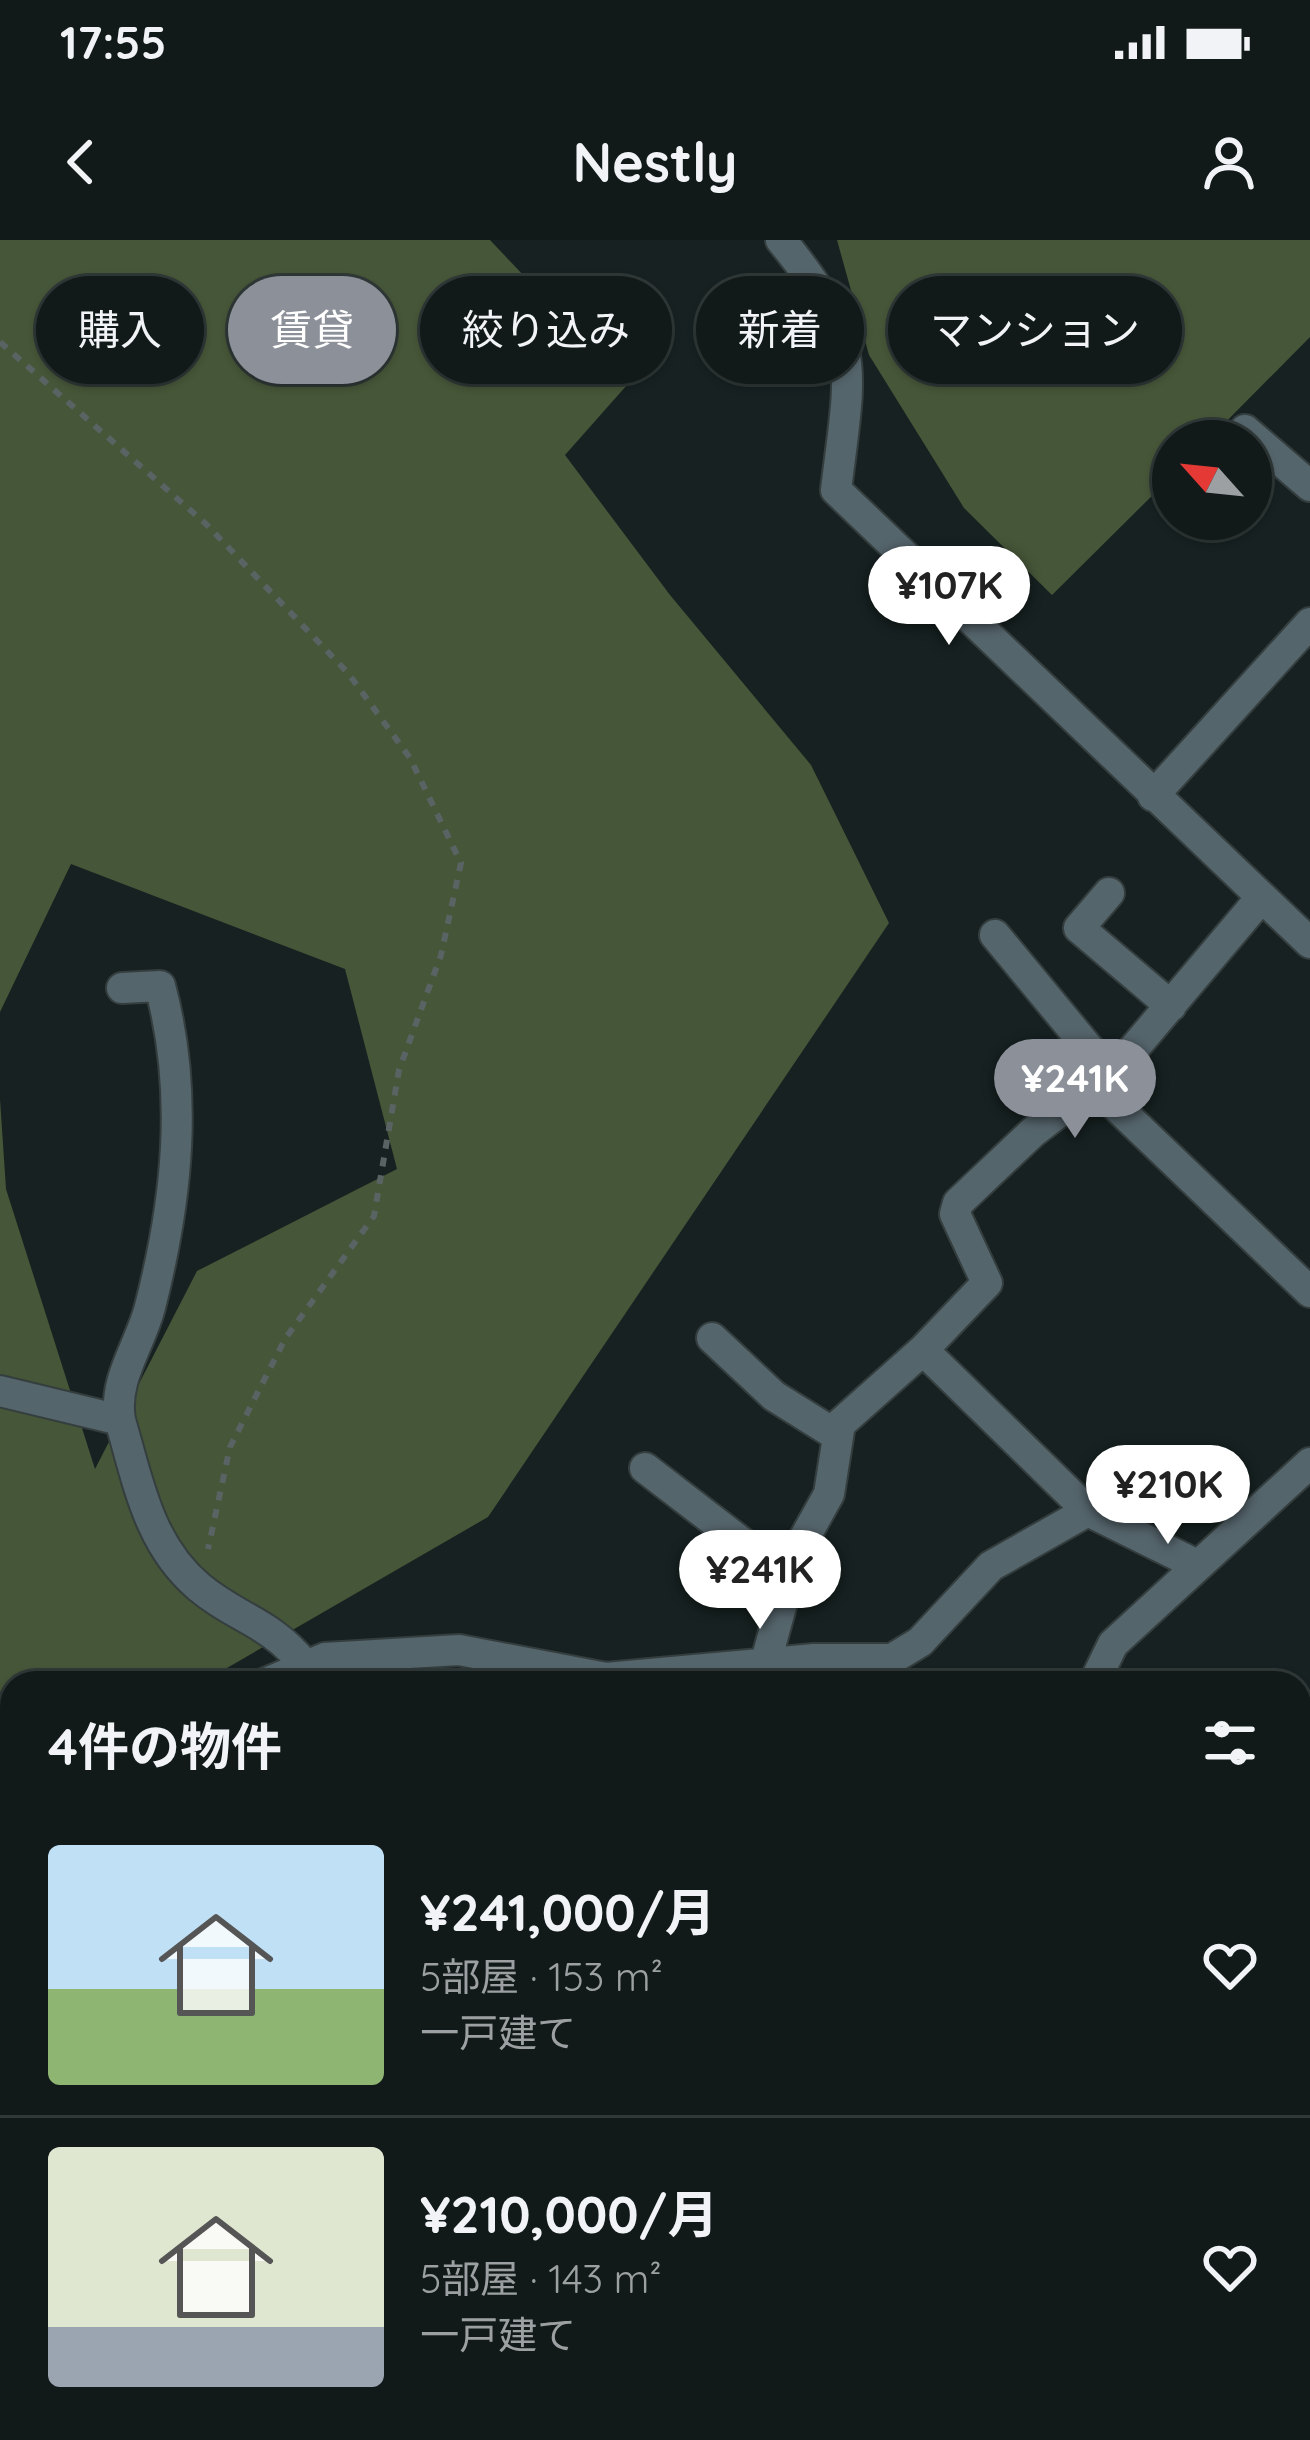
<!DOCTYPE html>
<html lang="ja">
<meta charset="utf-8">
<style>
:root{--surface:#111919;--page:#1e2626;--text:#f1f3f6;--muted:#9ca0a2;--line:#303838;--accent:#8c9099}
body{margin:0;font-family:Quicksand,"Noto Sans JP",sans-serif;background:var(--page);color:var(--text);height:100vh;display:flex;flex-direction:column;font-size:45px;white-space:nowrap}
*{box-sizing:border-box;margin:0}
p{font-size:39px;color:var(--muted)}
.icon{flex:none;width:66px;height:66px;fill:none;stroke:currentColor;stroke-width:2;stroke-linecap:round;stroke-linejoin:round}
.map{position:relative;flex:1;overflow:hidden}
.panel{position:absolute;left:0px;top:1431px;width:1311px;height:771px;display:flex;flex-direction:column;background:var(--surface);border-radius:36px 36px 0 0;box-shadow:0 3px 9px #0004,0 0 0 3px var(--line)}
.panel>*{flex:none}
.hud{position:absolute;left:36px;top:36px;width:1239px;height:108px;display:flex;gap:24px}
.needle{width:78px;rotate:297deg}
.tools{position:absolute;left:1152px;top:180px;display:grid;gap:24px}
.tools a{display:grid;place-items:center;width:120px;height:120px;border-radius:50%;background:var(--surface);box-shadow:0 3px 9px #0004,0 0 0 3px var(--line);font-size:60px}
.price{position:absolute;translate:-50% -102px;padding:0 27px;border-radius:42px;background:#fff;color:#222;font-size:39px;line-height:78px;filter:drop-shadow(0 3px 6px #0008)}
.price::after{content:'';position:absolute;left:50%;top:72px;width:36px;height:27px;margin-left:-18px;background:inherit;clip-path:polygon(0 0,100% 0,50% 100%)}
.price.on{background:var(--accent);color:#fff}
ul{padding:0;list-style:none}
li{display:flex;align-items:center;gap:36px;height:300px;padding:0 48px}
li+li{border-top:3px solid var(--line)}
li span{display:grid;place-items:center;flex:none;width:336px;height:240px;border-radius:12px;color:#555}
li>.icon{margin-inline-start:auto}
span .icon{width:144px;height:144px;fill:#fffc;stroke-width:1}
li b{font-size:51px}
h2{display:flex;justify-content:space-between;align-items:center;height:144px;padding:0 48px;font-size:51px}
.tag{padding:0 42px;border-radius:54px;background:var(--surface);box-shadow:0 3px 9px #0004,0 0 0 3px var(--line);font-size:42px;line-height:108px}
.tag.on{background:var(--accent);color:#fff}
.status{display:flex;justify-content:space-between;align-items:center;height:84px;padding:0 60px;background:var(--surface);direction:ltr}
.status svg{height:33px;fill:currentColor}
header{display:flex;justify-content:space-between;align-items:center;height:156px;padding:0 48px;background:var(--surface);font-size:54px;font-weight:700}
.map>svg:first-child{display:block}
</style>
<div class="status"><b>17:55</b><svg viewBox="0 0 49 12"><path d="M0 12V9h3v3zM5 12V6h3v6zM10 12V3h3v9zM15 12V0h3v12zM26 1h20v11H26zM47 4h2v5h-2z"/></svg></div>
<header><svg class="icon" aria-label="back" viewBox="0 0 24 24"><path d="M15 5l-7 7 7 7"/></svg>Nestly<svg class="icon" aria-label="person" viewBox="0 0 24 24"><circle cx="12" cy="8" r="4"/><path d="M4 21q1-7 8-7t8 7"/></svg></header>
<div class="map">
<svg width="1310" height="2200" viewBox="0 0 1310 2200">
<rect width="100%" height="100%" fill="#172121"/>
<path fill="#192b2b" d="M0,1806L12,1819V2190H379L370,2200H0Z"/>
<path fill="#465638" d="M0,0H490L627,145L565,215L670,355L811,525L889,683L488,1277L201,1443H12V1558L0,1565V859L6,949L95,1229L197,1031L397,929L345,729L71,624L0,772Z
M837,0H1310V97L1207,201H1173V235L1052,355L964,268L869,115Z"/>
<path fill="#38413c" stroke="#656f6a" stroke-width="3" d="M0,2133L12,2146V2190H53L62,2200H0Z"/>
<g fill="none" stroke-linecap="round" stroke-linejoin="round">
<g stroke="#353e3e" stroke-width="34">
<path id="minor" d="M781,0C864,101 851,127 836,250L1310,703
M1245,190L1310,246
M1153,556L1310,383
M1109,653L1079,688L1171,766
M995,695L1109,833
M1094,845L1310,1052
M712,1098L774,1156L838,1196
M923,1110L1088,1271
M0,1151L120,1180C138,1241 148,1304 199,1347C237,1379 269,1381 304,1424
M120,1180C113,1139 140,1106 150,1067C177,961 189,854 160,746L122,748
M645,1228L788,1338
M765,1425L795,1315L829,1254L840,1184L923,1110L987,1043L955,974L958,963L1033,892L1120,825L1261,658
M266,1443L325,1418L459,1410L606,1438L814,1419H892L920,1402L991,1326L1088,1271L1197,1325
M1094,1443L1113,1404L1310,1223
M0,1580L12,1572
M1299,1772L1310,1762
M1299,1823L1310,1834
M1299,2113L1310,2125
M1233,2190L1242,2200
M408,2200L418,2190
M612,2200L615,2190
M823,2200L836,2190
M1119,2200L1132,2190"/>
</g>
<g stroke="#353e3e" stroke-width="34">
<path id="major" d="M0,1678L12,1688
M655,2190L667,2200"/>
</g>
<path stroke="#5a6363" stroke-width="6" stroke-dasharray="9 9" stroke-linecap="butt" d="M0,102L206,284L348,433L410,518L461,623L441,715L399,830L374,976L285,1099L230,1207L208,1309"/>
<use href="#minor" stroke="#55656c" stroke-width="30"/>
<use href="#major" stroke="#8aacba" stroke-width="30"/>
</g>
</svg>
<div class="tools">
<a><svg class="needle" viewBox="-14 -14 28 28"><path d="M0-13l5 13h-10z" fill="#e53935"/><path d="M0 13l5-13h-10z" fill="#9ca0a2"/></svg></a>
</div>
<b class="price" style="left:949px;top:408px">¥107K</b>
<b class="price on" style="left:1075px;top:901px">¥241K</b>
<b class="price" style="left:1168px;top:1307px">¥210K</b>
<b class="price" style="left:760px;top:1392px">¥241K</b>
<div class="hud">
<a class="tag">購入</a>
<a class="tag on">賃貸</a>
<a class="tag">絞り込み</a>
<a class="tag">新着</a>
<a class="tag">マンション</a>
</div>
<section class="panel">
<h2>4件の物件<svg class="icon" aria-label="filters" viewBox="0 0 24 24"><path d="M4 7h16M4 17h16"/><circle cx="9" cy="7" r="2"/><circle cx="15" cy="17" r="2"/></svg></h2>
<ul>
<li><span style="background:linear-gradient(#bfe0f5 60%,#8fb573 0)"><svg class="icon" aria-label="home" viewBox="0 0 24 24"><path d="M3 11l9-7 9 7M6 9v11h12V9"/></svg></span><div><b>¥241,000/月</b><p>5部屋 · 153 m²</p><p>一戸建て</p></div><svg class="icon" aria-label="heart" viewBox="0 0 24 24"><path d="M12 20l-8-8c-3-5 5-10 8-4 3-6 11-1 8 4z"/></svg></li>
<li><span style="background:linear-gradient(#dfe7d0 75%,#9aa5b1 0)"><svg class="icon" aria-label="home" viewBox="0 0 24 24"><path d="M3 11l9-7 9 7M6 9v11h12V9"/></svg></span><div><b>¥210,000/月</b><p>5部屋 · 143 m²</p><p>一戸建て</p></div><svg class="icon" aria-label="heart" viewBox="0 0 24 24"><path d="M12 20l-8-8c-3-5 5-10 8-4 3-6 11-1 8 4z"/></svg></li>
</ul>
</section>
</div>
